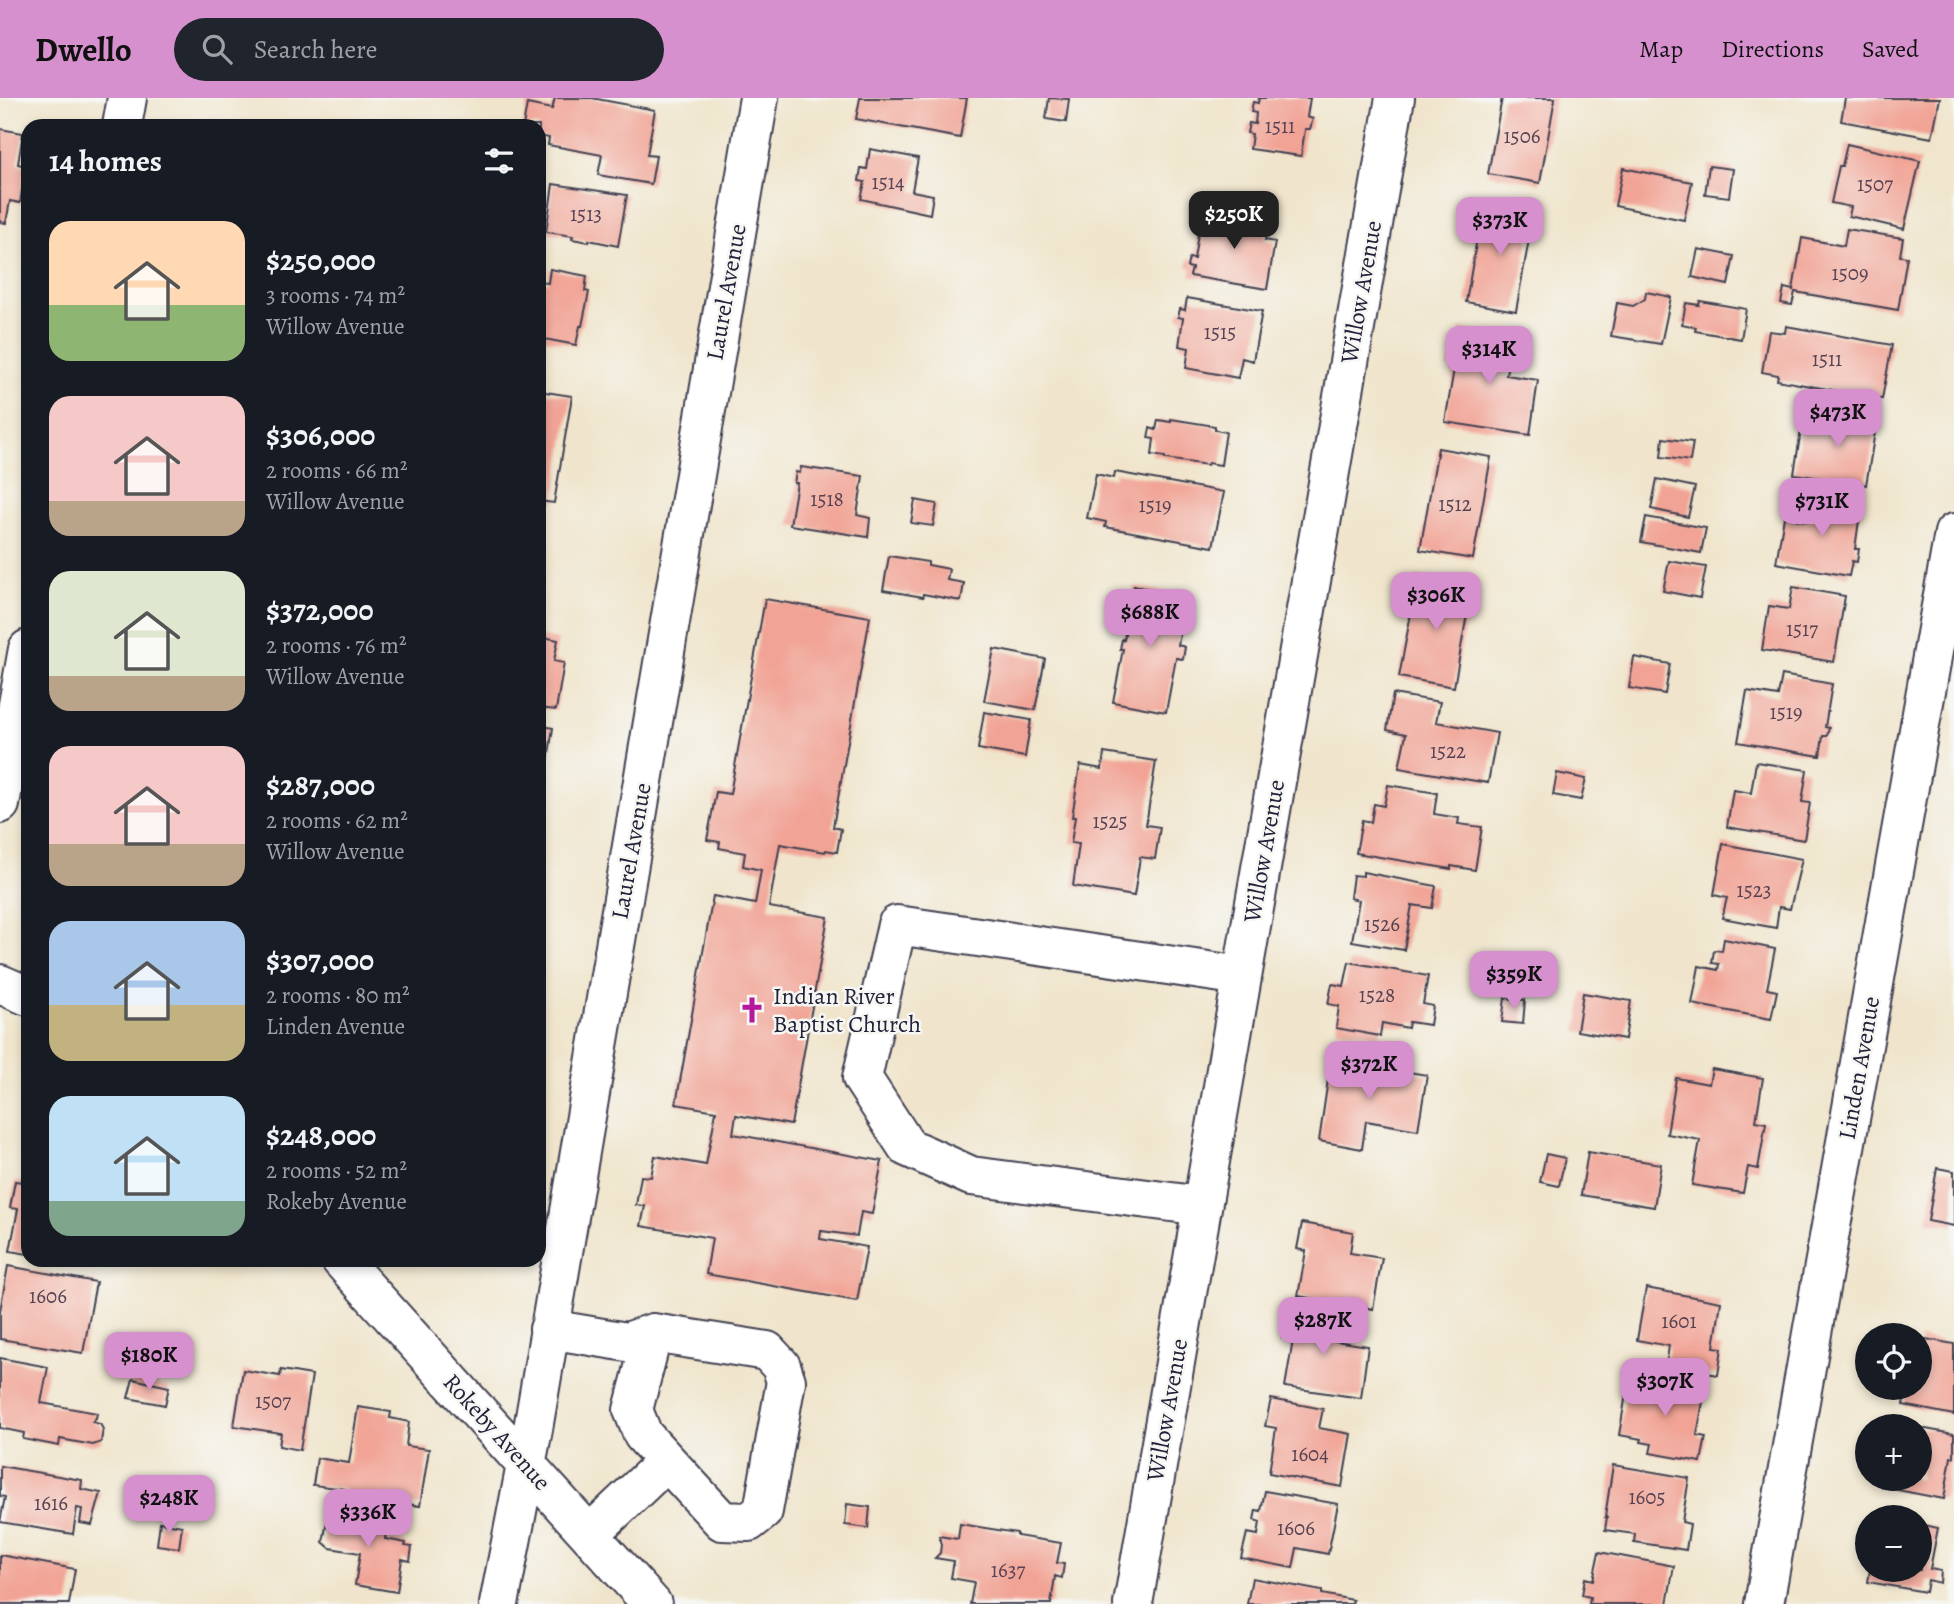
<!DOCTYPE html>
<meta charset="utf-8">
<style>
:root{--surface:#171b24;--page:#20242c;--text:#f1f3f6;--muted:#9ea1a6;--accent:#d690ce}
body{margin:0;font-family:Alegreya,serif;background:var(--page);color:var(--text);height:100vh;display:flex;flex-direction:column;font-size:26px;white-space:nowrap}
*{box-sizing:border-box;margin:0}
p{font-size:23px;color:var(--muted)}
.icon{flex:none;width:38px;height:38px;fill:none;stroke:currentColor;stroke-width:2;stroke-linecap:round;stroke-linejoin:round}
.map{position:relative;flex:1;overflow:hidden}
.drawer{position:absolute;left:21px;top:21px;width:525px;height:1148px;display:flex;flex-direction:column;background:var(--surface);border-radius:21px;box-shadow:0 4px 10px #0003}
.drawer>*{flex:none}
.fabs{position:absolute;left:1855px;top:1225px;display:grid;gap:14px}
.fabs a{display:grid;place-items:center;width:77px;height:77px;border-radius:50%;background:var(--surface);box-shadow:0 4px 10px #0003;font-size:35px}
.price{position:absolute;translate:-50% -60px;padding:0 16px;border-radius:14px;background:var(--accent);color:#111;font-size:23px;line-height:46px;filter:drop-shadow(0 2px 4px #0008)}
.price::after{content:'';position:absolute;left:50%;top:42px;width:21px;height:16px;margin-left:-10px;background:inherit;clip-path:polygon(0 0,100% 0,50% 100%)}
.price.selected{background:#222;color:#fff}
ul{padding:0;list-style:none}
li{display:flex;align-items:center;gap:21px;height:175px;padding:0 28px}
li span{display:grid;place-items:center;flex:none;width:196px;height:140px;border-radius:21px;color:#555}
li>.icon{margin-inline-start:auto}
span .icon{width:84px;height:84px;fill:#fffc;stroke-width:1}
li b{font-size:30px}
h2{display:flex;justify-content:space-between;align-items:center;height:84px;padding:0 28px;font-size:30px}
header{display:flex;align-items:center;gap:42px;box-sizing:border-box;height:98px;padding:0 35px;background:var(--accent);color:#111}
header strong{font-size:33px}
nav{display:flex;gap:38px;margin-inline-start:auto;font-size:24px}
.search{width:490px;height:63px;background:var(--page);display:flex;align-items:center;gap:18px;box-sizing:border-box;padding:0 24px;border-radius:38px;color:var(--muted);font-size:26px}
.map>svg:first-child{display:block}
</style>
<header>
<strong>Dwello</strong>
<div class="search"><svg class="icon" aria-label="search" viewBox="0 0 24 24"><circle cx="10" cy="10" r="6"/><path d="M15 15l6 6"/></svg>Search here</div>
<nav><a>Map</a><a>Directions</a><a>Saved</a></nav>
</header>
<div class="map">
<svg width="1954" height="1506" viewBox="0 0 1954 1506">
<rect width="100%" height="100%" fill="#f6f6f2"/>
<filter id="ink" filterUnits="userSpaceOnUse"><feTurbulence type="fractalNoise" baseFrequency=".0143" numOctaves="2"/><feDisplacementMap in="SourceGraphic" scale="14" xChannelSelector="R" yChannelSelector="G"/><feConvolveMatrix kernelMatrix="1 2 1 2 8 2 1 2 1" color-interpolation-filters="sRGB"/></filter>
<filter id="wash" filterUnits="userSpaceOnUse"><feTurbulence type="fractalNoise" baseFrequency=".00686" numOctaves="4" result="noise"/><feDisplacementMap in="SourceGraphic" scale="28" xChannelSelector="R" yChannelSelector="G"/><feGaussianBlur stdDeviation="1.57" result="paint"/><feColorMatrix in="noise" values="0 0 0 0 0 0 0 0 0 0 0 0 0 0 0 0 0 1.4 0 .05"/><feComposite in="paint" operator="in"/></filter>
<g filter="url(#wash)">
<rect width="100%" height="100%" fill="#f0e5cc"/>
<g id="blocks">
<path fill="#f1a496" d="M555,0H592L655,12L647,57L656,58L651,86L598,77L602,57L548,47L549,40L539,38V28H523L527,6L552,11Z
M860,0H967L960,40L856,21Z
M1049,0L1069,1L1066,24L1046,21Z
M1259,0H1310L1307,19L1313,21L1310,31H1305L1301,58L1250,51L1252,36L1247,35L1249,25L1255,26L1256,15L1251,14L1253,4L1258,5Z
M1502,0H1555L1540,85L1488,76Z
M1845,0H1940L1932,40L1841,23Z
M0,31L23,35L18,66L26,68L20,105L10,103L6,125L0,124Z
M1847,46L1920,63L1904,131L1849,118L1851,109L1831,105L1839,68H1842Z
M870,51L918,60L912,93L933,97L930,116L861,101L865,84L859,83L861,70L867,71Z
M1709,68L1733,71L1729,99L1705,96Z
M1623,70L1692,84L1684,122L1615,108Z
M553,86L627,97L618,148L589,142V144L572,141L573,138L546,134Z
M1483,105L1534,114L1516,213L1466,204Z
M1213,113L1269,122L1265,142L1275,144L1267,191L1190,178L1192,170L1187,169L1189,160L1194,161L1199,129L1210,131Z
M1847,131L1903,140L1900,158L1907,159L1898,212L1795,194L1792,207L1781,205L1784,190L1793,192L1802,140L1844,148Z
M1698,151L1734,158L1728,187L1692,179Z
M550,171L587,178L585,193L589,194L582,228H580L576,247L539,240V184L548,185Z
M1646,194L1671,199L1661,246L1611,238L1617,205L1633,208L1645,201Z
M1187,200L1262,213L1253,263L1242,260L1238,280L1186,270L1189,250L1179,248L1183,220L1178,219L1180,211L1185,212Z
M1700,203L1746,211L1741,241L1695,233L1696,229L1682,226L1686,205L1699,207Z
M1786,228L1892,247L1882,301L1777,282L1778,277L1762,274L1769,233L1785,235Z
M1461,231L1512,240L1506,277L1538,282L1530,337L1445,324L1454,271L1448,270L1452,252L1457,254Z
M539,293L572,298L554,405L539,403Z
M1824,313L1877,322L1866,387L1794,376L1801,332L1821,335Z
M1171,321L1215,328V332L1226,334L1221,367L1208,365L1207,367L1165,361V359L1152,357L1154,341L1148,340L1150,330L1156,332L1158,322L1171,324Z
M1663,340L1693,344L1690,363L1661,359Z
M1438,350L1491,359L1473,461L1420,452Z
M801,369L863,378L857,417L870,420L868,439L790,427L797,385H794L796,374L800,375Z
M1115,374L1224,394L1213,449L1105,429L1106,424L1087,420L1096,376L1114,380Z
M1657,381L1695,389L1688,419L1651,411Z
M1809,399L1861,408L1855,451H1859L1857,464L1852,463L1849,478L1776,465L1784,419L1806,423Z
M915,402L937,406L933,428L911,425Z
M1646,419L1706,430L1701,455L1641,444Z
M889,458L928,464V467L949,471L947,482L964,485L961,503L923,496V499L883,492Z
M1669,463L1706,469L1700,500L1663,493Z
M1418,478L1472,488L1454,589L1399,579Z
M1134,488L1187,498L1178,547L1185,549L1183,561L1176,560L1166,614L1113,604L1123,551H1120L1122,541L1124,542Z
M1793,489L1845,498L1834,564L1762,552L1769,508L1789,511Z
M765,501L870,519L833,729L841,731L837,754L826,752L825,754L780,746L769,809L828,819L791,1027L736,1017L733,1036L882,1063L872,1116L861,1114L857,1138L821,1133L820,1141L867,1149L857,1203L706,1176L712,1140L641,1128L645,1108L636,1107L641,1078L651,1079L655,1058L706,1067L716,1013L676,1006L713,798L755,806L761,772L743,768L745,755L719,750L720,744L707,742L716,694L730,696Z
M539,538L558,542L554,563L564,565L556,612L539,610Z
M994,551L1045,561L1035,612L984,603Z
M1634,559L1670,566L1665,596L1629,590Z
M1782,577L1832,586L1825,629L1829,630L1827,638H1823L1820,658L1738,644L1747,593L1778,598Z
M1393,596L1440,604L1436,624L1497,635L1488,685L1399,670L1406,636L1387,632Z
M984,614L1031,622L1025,659L978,651Z
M539,627L553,630L547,668L539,667Z
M1104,655L1156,663L1146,727L1160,729L1155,761L1140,759L1134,798L1073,788L1079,746L1071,745L1075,719H1072L1080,667L1102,671Z
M1756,664L1807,672L1802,704L1810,705L1804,742L1727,729L1733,692L1751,695Z
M1557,675L1586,681L1581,702L1553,697Z
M1388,687L1437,695L1434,716L1459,720L1458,726L1482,729L1475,772L1451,768V771L1356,755L1362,722L1371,724L1374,706L1384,708Z
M1723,746L1802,761L1790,811L1779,809L1776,830L1722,820L1727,800L1714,797Z
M1363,774L1436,788L1432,810L1412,807L1404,852L1352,843L1359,802L1350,800L1353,777L1363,778Z
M1724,841L1775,851L1767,891L1777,893L1771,921L1692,906L1699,868L1718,872L1719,866L1712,865L1714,852L1722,853Z
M1349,864L1428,878L1423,906L1433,908L1430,927L1409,924L1408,930L1382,925L1380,938L1336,930L1339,908L1328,906L1332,886L1344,888Z
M1583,895L1631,903L1625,941L1577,933Z
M1505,900L1525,902L1523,926L1502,924Z
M1331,961L1427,977L1418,1032L1366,1023L1362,1051L1319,1043Z
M1712,971L1763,980L1756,1023L1766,1025L1758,1071L1748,1069L1743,1095L1692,1087L1700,1042L1667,1036L1676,980L1709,986Z
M1588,1054L1661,1066L1654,1109L1581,1097Z
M1546,1056L1565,1060L1559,1088L1540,1084Z
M1937,1070L1954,1073V1128L1928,1123Z
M23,1079H28V1156L10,1153L18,1111L10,1110L15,1083L22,1084Z
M1302,1125L1353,1134L1350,1155L1382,1160L1373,1211L1298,1198L1306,1153L1297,1151Z
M8,1168L96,1184L83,1255L0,1241V1213Z
M1646,1190L1721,1204L1714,1249L1722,1250L1718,1277L1666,1268L1669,1248L1637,1242Z
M1286,1214L1339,1222L1335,1243L1368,1248L1361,1300L1285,1289L1293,1242L1282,1240Z
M1920,1240L1954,1246V1317L1903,1307L1906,1290H1920Z
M0,1260L48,1269L41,1305L97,1315L96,1320L92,1324L100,1326L103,1331L101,1344L93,1347L60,1341L59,1348L23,1341L24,1335L0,1330Z
M243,1272L280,1278L281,1272L312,1277L300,1352L279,1348L281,1335L234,1328Z
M1629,1279L1705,1292L1697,1337L1706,1339L1701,1364L1650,1355L1652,1346L1641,1344L1642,1341L1619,1337Z
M133,1281L169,1289L165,1307L128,1300Z
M1271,1301L1323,1311L1319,1330L1351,1336L1342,1389L1269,1375L1276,1330L1265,1328Z
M358,1309L391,1314L390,1320L409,1324L406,1348L429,1351L420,1408L344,1396L345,1391L313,1387L317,1360L349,1365Z
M1920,1330L1954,1336V1359H1951L1944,1401L1882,1389L1883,1381H1920Z
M1613,1367L1689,1380L1682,1424L1690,1426L1686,1452L1634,1444L1635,1436L1605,1432L1607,1419H1605Z
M0,1368L82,1382L81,1391L101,1395L92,1427L80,1425L82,1411L77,1410L73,1436L0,1424L5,1399L0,1398Z
M1265,1393L1338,1406L1328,1456L1297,1450L1293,1470L1241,1460L1247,1435L1258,1437L1260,1424L1254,1422L1256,1412L1261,1413Z
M847,1406L870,1409L868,1430L845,1427Z
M329,1413L388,1422L385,1441L406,1445L405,1448L412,1449L410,1463L402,1461L397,1494L355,1487L360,1455L330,1450L323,1444Z
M160,1424L182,1428L179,1450L157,1447Z
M960,1426L1017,1435V1438L1061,1445L1057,1465L1064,1466L1062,1480L1055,1478L1051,1506H970L974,1484L951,1480L954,1463L935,1460L940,1455L941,1447L939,1438L958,1441Z
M1920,1426L1938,1430L1930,1471L1941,1473L1940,1485L1928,1482L1926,1494L1868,1484L1870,1472H1920Z
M1599,1454L1674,1468L1667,1506H1589L1590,1499L1582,1497L1585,1480L1593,1482Z
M0,1457L75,1471L69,1506H0Z
M1252,1480L1322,1493V1496L1353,1502L1352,1506H1247Z"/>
</g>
</g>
<g filter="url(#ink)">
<use href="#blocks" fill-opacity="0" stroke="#413f51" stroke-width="2"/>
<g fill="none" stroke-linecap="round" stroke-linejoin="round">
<g stroke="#413f51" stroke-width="42">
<path id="minor" d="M122,28L127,0
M0,706L28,551
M0,886L28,898
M1202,1108L971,1078L907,1049L862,980L897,827L1242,878
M341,1162L652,1506
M549,1231L627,1244L653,1235L767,1253L781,1268L786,1283L763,1413L749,1424L722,1423L643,1337L633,1312L653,1235
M590,1436L667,1363
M499,1506L533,1331L759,0
M1133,1506L1395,0
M1764,1506L1954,435"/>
</g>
<use href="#minor" stroke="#fff" stroke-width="38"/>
</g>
</g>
<defs>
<g id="church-bare" transform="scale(2.1)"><path d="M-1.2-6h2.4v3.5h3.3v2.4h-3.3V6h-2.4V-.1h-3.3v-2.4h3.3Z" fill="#b5179e" stroke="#f6f6f2" stroke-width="2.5" paint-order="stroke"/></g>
</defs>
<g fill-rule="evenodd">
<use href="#church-bare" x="752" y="912"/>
</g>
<g text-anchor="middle" stroke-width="5" stroke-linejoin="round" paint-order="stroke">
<g font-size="21" fill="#564252">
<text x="1280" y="35">1511</text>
<text x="1522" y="45">1506</text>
<text x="888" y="91">1514</text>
<text x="1875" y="93">1507</text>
<text x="586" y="123">1513</text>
<text x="1850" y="182">1509</text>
<text x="1220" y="241">1515</text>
<text x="1827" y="268">1511</text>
<text x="827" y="408">1518</text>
<text x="1455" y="413">1512</text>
<text x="1155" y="414">1519</text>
<text x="1802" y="538">1517</text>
<text x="1786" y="621">1519</text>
<text x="1448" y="660">1522</text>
<text x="1110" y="730">1525</text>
<text x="1754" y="799">1523</text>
<text x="1382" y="833">1526</text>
<text x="1377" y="904">1528</text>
<text x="48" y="1205">1606</text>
<text x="1679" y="1230">1601</text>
<text x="273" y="1310">1507</text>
<text x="1310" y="1363">1604</text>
<text x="1647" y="1406">1605</text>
<text x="51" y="1412">1616</text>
<text x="1296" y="1437">1606</text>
<text x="1008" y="1479">1637</text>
</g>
<g font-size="24" fill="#22223b" stroke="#f6f6f2">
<text transform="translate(726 194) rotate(-80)" y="8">Laurel Avenue</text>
<text transform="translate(1361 194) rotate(-80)" y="8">Willow Avenue</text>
<text transform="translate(631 753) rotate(-80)" y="8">Laurel Avenue</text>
<text transform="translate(1264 753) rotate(-80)" y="8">Willow Avenue</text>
<text transform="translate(1859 970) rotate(-80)" y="8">Linden Avenue</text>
<text transform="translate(1167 1312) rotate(-80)" y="8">Willow Avenue</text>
<text transform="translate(497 1334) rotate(48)" y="8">Rokeby Avenue</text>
</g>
<g font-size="24" fill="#22223b" stroke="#f6f6f2" text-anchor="start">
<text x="773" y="906">Indian River<tspan x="773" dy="28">Baptist Church</tspan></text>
</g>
</g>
</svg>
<div class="fabs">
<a><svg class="icon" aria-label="locate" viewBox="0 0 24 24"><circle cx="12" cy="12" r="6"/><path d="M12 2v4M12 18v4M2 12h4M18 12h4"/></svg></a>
<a>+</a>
<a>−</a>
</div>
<b class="price selected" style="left:1234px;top:153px">$250K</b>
<b class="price" style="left:1500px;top:159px">$373K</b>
<b class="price" style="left:1489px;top:288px">$314K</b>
<b class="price" style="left:1838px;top:351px">$473K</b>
<b class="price" style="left:1822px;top:440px">$731K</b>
<b class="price" style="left:1436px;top:534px">$306K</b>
<b class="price" style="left:1150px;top:551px">$688K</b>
<b class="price" style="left:1514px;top:913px">$359K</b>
<b class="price" style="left:1369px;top:1003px">$372K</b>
<b class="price" style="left:1323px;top:1259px">$287K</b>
<b class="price" style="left:149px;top:1294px">$180K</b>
<b class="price" style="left:1665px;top:1320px">$307K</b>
<b class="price" style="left:169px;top:1437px">$248K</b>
<b class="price" style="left:368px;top:1451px">$336K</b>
<section class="drawer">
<h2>14 homes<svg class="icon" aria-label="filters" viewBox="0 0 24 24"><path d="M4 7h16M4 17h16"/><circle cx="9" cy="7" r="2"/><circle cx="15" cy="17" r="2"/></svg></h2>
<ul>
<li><span style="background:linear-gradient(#ffd9b3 60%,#8fb573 0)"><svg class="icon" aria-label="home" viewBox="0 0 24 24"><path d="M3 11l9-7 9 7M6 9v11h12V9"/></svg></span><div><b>$250,000</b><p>3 rooms · 74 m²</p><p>Willow Avenue</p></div></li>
<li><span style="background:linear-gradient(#f6c9c9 75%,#b9a48a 0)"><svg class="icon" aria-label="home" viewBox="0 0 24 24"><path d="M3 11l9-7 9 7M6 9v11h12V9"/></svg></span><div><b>$306,000</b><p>2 rooms · 66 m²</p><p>Willow Avenue</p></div></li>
<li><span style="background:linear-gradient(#dfe7d0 75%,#b9a48a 0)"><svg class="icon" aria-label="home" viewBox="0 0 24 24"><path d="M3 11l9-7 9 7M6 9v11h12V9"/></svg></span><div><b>$372,000</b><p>2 rooms · 76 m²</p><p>Willow Avenue</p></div></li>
<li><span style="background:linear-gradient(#f6c9c9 70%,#b9a48a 0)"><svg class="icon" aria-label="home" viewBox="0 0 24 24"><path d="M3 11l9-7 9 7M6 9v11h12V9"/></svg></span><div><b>$287,000</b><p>2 rooms · 62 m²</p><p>Willow Avenue</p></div></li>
<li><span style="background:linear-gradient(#a9c7e8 60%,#c2b280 0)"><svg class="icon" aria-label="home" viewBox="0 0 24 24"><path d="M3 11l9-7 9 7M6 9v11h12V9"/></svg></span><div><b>$307,000</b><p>2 rooms · 80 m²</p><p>Linden Avenue</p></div></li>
<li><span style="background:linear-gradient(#bfe0f5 75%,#7fa58c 0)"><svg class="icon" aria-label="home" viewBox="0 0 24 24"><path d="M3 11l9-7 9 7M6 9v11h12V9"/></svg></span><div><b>$248,000</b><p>2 rooms · 52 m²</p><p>Rokeby Avenue</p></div></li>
</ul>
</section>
</div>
